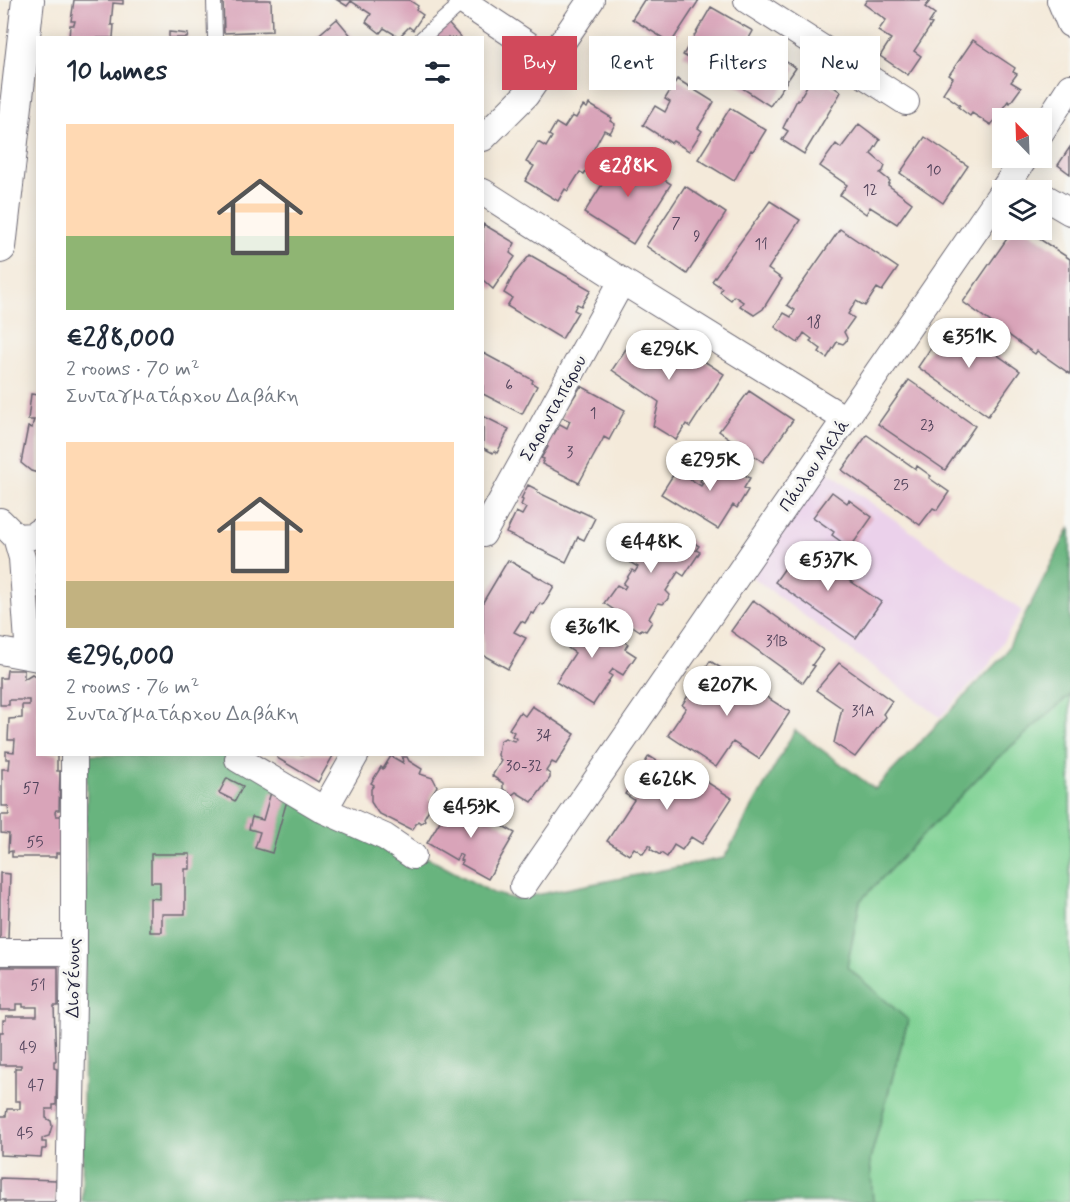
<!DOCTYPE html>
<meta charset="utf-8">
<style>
:root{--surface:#fff;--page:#f6f6f7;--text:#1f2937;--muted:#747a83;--accent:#d1495b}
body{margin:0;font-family:Mynerve,sans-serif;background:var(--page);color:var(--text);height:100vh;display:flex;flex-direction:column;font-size:22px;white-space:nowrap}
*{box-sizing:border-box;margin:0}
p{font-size:20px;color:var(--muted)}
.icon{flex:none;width:33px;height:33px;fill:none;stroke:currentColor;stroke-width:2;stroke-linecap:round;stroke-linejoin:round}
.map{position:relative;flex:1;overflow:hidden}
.drawer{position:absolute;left:36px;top:36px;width:448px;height:720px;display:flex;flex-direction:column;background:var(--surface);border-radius:0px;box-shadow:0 3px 15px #0003}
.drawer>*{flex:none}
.banner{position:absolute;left:502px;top:36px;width:477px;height:54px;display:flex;gap:12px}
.needle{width:39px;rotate:337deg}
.tools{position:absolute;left:992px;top:108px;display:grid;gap:12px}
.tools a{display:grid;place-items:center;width:60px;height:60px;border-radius:0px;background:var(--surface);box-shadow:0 3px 15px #0003;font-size:30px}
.price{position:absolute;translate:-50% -51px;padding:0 14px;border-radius:21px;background:#fff;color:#222;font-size:20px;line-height:39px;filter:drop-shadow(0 2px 3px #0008)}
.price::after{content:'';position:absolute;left:50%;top:36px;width:18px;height:14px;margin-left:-9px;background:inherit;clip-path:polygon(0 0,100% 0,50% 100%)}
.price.selected{background:var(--accent);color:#fff}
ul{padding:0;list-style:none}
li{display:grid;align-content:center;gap:12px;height:318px;padding:0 30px}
li span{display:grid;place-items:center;height:186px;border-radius:0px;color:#555}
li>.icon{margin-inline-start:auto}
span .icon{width:108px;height:108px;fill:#fffc;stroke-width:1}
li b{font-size:26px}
h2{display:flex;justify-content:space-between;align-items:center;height:72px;padding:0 30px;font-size:26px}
.chip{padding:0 21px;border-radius:0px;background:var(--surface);box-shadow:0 3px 15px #0003;font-size:21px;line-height:54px}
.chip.selected{background:var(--accent);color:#fff}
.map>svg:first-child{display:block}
</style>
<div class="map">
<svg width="1070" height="1202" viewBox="0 0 1070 1202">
<rect width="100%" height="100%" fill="#f6f6f2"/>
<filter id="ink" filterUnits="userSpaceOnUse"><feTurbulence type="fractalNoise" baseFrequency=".0167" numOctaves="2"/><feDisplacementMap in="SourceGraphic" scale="12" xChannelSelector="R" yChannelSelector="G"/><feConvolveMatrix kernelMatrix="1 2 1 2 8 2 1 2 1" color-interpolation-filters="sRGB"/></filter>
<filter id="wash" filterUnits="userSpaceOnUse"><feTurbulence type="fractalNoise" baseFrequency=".008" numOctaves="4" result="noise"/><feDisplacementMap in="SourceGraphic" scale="24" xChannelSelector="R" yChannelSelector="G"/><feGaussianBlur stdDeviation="1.35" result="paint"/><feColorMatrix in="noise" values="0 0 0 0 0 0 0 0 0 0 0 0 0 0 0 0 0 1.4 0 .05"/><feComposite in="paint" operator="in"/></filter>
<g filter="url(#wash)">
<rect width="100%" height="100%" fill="#f4eada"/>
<path fill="#ebd1eb" d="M824,469L1022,611L985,670L940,717L751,576Z"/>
<path fill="#80d294" stroke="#517a68" stroke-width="1.5" d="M1070,695V1202H873L870,1160L908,1021L847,967L860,901L992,763Z"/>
<path fill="#68b47e" stroke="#456b5c" stroke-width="1.5" d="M1070,527V695L992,763L860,901L847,967L908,1020L870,1160L873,1202H82L87,755H236L493,893L515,899L724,858L795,730L875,789L1005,654Z"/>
<g id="blocks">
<path fill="#d9a4b9" d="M74,0H123V4L113,3L111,25H114L113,38H69L70,25H74L75,21H71Z
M223,0H271L272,31L224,33Z
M337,0H409L418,6L416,10L423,15L413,30L409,27L399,37L384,28L380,33L366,22L371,14L351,1L347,6Z
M644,0H699L671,43L632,19Z
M867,0H931L925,7L935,14L929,23L932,24L914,51L921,56L908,75L880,56L891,39L878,31L886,20L864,4Z
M711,7L753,31L726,79L683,55Z
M337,19L353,38H315Z
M446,21L461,38H428Z
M169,32L188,34L187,38H169Z
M973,40L1015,68L1013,72L1017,74L1011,82L1021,88L1010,103L1008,101L991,125L972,113L970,116L958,107L960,105L943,93L953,78L949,75Z
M758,44L796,68L770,106L733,82Z
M814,74L841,92L804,154L782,140L788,131L783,128L797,100L798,101Z
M677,79L714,102L698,128L702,131L689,151L673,141L671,143L643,125L655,106L665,112L670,102L665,99Z
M589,104L612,118L610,121L615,124L610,133L604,130L591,154L595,157L584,174L580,172L568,191L565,189L558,201L525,181L534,166L526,162L538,142L546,147L552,137L549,135L556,123L564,128L572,116L576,118L583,106L587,108Z
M730,108L766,130L753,151L751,150L734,181L698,159Z
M859,124L880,140L871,154L885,166L883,171L880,173L890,181L888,185L912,203L897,224L870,207L866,214L840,195L847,185L820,166L836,144L841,148Z
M925,137L968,166L943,203L900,173Z
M1070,147V174L1058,165Z
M622,153L671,184L633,244L584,213Z
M685,186L726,213L687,274L646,246Z
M770,201L800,220L768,269L782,279L763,309L754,315L740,306L743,302L734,296L731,300L720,292L722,288L712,281Z
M483,224L515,243L510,253L515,257L493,289L483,280Z
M840,229L898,268L882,291L877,288L865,306L856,301L848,314L854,318L844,332L847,338L846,341L843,344L837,342L827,358L819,352L821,349L810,341L812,339L804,333L798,343L775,327L784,313L791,317L795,310L787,305Z
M1013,230H1026L1070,259V374L1037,351L1035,354L963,302Z
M530,255L591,290L581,306L577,304L574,310L578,312L562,339L507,306L512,298L504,293L514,274Z
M949,321L1020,371L988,416L918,367Z
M637,332L662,349L669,338L696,356L693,362L698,365L701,359L724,374L690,427L686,424L676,440L653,426L659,402L612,370Z
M483,353L533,380L532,383L537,386L522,414L483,394Z
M909,380L975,426L945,470L878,424Z
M581,386L625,410L609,440L604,437L602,441L579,483L542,464L544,459L541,458L548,447L544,445L551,433L554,434L560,424L567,428L570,421L561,417Z
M749,391L793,420L763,462L719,431Z
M31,394L38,395V473L31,471L21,463L28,427L32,428L33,423L34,420H28Z
M483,416L509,429L497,453L494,451L493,453L483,448Z
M867,435L916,469L917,466L931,476L929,478L949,492L937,510L933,508L920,525L842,470Z
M716,457L750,478L744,488L748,490L737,508L733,505L718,529L661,494L673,475L679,478L682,474L701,486L703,483L700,481Z
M528,485L538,490L537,492L579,512L580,511L595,518L584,540L578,537L566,562L506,533L516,512L522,515L526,508L521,505L523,500L521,499Z
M832,492L847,503L849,500L872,517L850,548L832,535L834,532L813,517Z
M644,527L657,535L661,528L671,534L674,530L699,546L696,550L700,552L684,576L678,572L666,591L670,595L667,600L663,604L658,603L649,618L652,622L646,631L641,629L640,631L628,623L629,620L604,603L617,585L624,589L626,586L623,584L632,570L635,572L638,567L618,555L630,537L639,542L642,536L639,535Z
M800,547L881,602L856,638L775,582Z
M508,560L554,586L543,605L540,603L534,614L531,613L525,623L521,621L514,632L526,638L508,669L483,655V602Z
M753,600L823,650L812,665L815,666L803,683L731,631Z
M575,616L584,621L587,618L628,644L625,649L636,656L623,675L613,669L609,674L612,676L593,705L556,682L575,653L568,648L570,644L559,636Z
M710,661L790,712L759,759L733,742L716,767L668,735L686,708L682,705Z
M839,663L892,701L883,714L886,717L855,757L834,743L842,708L816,690Z
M7,670H24V679L32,674L38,678V754H57V771H60L59,810H56L55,812L56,816H61V853H56V857H12V851L8,852L9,834L1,833V815H9L8,806H2V769H9L10,759H6V751L14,752L15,740H8L9,719L22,718V705H29V700H9V705H0V678H6Z
M532,706L575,734L556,764L552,762L546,771L550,774V778L532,802L516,792L512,795L503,789V783L492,776L501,761L498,755L500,741L505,738L514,741L517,739L512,736L514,732L509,729L520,712L525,716Z
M278,754H334L318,782L277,758Z
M391,756L403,763L402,757H407L409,761L422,769L420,774L433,778L437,786L429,800L433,802L424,818L425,820L421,823L418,821L412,830L378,813L371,802V789L374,785L371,783L381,767L383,769Z
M649,756L682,777L684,774L696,782L699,777L732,798L702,844L691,837L682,850L674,845L667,857L661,853L660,855L650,849L651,847L649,845L643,854L634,848L629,855L607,841L634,800L625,794Z
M227,778L243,786L235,801L219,793Z
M271,792L288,797L272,853L255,848L260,832L249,829L252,817L263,820Z
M452,801L471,812L473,809L482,814L479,819L483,822L486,816L515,833L488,879L461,864L463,861L460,860L462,856L459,854L456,860L427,843Z
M151,854H190V869H185V914H162V932H150V898L160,899V882H151Z
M0,873L10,874L8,939H0Z
M0,967H58V1006H54L56,1061H54V1068L57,1069L56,1105H53V1109H46V1118L51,1121L52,1126L49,1136L42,1138V1142H46V1149H42L41,1157L0,1155V1116H6L7,1109H20V1101H15V1068H21V1065H0V1032H3V1020H6V1016H37V1007H23V1004H16V1010H0Z
M0,1178L56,1180L55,1202H5V1200H0Z"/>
</g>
</g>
<g filter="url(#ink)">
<use href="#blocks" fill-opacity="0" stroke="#6c6873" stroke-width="1.5"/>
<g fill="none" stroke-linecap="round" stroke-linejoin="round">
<g stroke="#6c6873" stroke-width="16">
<path id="service" d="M214,0L215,38
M422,38L463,2"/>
</g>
<g stroke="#6c6873" stroke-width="28">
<path id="minor" d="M461,0L551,60
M747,0L906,102
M1060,0L1070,24
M1041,132L1070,87
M483,138L526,95L591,0
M1003,190L1025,158
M483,192L622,281L845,419
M1041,195L1070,212
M0,521L16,537L33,536L38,532
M483,534L622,281
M16,537L22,558L29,656
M0,651L38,658
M238,759L324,810L385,837L413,856
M324,810L356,754
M523,886L1002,192
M0,952H74
M69,1202L74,952V754"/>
</g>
<g stroke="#6c6873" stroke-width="34">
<path id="tertiary" d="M0,247L28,0"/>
</g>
<use href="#service" stroke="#fff" stroke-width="14"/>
<use href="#minor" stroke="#fff" stroke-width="26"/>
<use href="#tertiary" stroke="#fff" stroke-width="32"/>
</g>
</g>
<g text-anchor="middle" stroke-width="6" stroke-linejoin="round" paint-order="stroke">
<g font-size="15" fill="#50425a">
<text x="934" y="175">10</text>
<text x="870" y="195">12</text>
<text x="676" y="228">7</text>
<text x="697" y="241">9</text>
<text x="761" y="249">11</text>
<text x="814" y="327">18</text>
<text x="509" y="390">6</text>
<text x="593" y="418">1</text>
<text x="927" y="430">23</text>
<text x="570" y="457">3</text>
<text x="901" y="490">25</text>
<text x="777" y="646">31Β</text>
<text x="863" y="716">31Α</text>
<text x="544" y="740">34</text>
<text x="524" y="771">30-32</text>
<text x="31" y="793">57</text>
<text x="35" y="847">55</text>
<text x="38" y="990">51</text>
<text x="28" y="1052">49</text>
<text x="36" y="1090">47</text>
<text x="25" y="1138">45</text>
</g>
<g font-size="18" fill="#22223b" stroke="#f6f6f2">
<text transform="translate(553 408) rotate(-61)" y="6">Σαρανταπόρου</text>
<text transform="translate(814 465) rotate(-55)" y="6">Πάυλου Μελά</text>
<text transform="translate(73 978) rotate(-89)" y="6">Διογένους</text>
</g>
</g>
</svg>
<div class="tools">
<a><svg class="needle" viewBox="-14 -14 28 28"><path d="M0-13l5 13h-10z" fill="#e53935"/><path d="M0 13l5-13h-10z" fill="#747a83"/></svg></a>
<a><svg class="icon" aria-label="layers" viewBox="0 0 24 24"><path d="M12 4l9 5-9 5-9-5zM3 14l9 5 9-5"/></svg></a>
</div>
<b class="price selected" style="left:628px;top:198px">€288K</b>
<b class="price" style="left:969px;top:369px">€351K</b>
<b class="price" style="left:669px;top:381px">€296K</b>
<b class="price" style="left:710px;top:492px">€295K</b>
<b class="price" style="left:651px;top:574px">€448K</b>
<b class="price" style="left:828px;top:592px">€537K</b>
<b class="price" style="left:592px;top:659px">€361K</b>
<b class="price" style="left:727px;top:717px">€207K</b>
<b class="price" style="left:667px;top:811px">€626K</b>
<b class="price" style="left:471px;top:839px">€453K</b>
<div class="banner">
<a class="chip selected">Buy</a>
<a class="chip">Rent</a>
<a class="chip">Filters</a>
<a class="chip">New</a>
</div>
<section class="drawer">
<h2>10 homes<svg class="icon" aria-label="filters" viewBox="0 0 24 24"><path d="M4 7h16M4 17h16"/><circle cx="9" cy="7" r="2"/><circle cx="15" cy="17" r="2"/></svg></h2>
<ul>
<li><span style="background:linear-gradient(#ffd9b3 60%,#8fb573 0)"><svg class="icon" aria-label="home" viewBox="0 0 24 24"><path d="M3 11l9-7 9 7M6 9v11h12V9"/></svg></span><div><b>€288,000</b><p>2 rooms · 70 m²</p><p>Συνταγματάρχου Δαβάκη</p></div></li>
<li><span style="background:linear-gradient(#ffd9b3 75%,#c2b280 0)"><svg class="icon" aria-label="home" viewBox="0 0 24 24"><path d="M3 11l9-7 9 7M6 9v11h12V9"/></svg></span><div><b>€296,000</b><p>2 rooms · 76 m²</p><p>Συνταγματάρχου Δαβάκη</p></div></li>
</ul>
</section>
</div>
